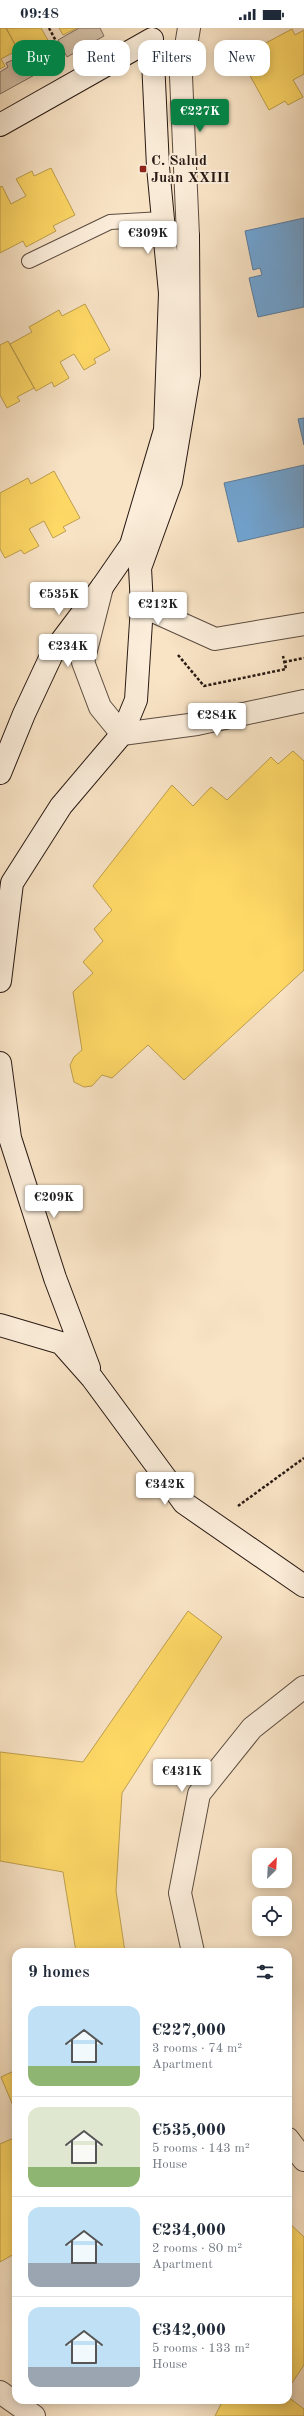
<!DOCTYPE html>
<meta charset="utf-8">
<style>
:root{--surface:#fff;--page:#f2f2f3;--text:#1f2937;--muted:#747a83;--line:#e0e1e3;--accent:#0b8043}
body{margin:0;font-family:"Old Standard TT",serif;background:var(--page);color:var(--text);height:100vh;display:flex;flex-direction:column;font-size:15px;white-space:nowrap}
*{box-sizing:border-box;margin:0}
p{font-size:13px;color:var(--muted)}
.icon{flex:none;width:22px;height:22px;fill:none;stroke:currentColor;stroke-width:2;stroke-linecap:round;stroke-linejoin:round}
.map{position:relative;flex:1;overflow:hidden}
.panel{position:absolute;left:12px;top:1920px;width:280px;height:456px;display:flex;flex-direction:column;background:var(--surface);border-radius:12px;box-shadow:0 2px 10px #0003}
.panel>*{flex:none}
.hud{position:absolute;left:12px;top:12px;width:280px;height:36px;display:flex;gap:8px}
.needle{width:26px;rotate:24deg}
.tools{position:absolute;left:252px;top:1820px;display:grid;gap:8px}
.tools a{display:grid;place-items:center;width:40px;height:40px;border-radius:8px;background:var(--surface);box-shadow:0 2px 10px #0003;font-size:20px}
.price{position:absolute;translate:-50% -34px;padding:0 9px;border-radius:4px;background:#fff;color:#222;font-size:13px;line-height:26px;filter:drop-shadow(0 1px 2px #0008)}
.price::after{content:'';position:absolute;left:50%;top:24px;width:12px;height:9px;margin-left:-6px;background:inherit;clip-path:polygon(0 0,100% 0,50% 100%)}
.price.on{background:var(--accent);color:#fff}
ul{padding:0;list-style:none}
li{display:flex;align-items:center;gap:12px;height:100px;padding:0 16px}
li+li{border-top:1px solid var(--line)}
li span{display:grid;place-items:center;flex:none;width:112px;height:80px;border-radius:12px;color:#555}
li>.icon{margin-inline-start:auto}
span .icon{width:48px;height:48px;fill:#fffc;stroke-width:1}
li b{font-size:17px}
h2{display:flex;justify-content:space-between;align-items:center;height:48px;padding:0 16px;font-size:17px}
.pill{padding:0 14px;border-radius:12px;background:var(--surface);box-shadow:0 2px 10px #0003;font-size:14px;line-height:36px}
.pill.on{background:var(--accent);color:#fff}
.status{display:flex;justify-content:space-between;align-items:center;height:28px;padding:0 20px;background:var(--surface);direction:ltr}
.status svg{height:11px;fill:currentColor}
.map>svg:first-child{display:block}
</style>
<div class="status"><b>09:48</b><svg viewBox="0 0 49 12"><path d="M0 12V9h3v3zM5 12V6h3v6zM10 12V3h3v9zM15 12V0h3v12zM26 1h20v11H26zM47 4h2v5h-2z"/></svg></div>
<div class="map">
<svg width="304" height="2388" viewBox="0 0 304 2388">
<rect width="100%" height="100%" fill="#f9e4c6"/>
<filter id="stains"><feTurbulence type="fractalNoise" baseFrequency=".005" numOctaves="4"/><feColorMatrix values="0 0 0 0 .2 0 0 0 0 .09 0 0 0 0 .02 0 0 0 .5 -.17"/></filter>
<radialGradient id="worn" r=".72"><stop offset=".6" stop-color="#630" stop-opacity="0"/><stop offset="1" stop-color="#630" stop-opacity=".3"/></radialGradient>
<path fill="#d5c1a8" stroke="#7e6d5e" d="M79,0H100L104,8L67,29L58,12Z
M51,15L60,33L0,66V44L8,39L6,35Z"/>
<path fill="#ffd966" stroke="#be9f4d" d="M0,0H6L18,22L1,31L5,38L0,41Z
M6,0H41L49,14L33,23L30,17L18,22Z
M59,0H77L63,7Z
M292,1L295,7L304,2V46L293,52L303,69L288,77L285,73L269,82L243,35L265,23L262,17Z
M51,140L75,187L53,198L56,203L26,219L23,213L0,225V159L2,158L11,176L26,168L16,151L32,143L34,148Z
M85,276L110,322L94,331L96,335L84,342L74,326L60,334L69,350L54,359L52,354L36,363L10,316L32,304L29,299L59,282L62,288Z
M8,313L34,360L17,369L20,373L7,380L0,367V317Z
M54,443L80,490L63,499L66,503L53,510L44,493L29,501L39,518L24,526L21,522L5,530L0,521V465L28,450L31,456Z
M293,723L304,733V942L184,1052L148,1017L112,1050L102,1047L92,1058L84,1059L74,1054L70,1037L74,1029L82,1022L73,964L93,945L83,934L103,913L94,901L112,882L93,858L172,757L193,778L211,759L227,772L271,729L278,736Z
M188,1583L222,1609L122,1765L116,1863L125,1924H76L63,1844L0,1833V1724L83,1734Z
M16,2042V2085L1,2049Z
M16,2109V2225L0,2234V2116Z
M288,2194L304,2209V2337L288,2361Z
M288,2369L304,2381V2388H215L223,2372H288Z"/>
<path fill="#6fa8dc" stroke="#5a7da0" d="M304,190V279L258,289L249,250L262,247L260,240L253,242L245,203Z
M304,390V417L298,391Z
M304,437V499L238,514L224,455Z"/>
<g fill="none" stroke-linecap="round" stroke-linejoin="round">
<g stroke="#5c4c40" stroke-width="16">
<path id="lane" d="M29,233L110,194L162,191"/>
</g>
<g stroke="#5c4c40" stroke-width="24">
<path id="street" d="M188,208L181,48L189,0
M102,559L83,634L100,679L122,706L197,696L304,673
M142,578L215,611L304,596
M193,1924L180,1865L199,1766L252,1700L304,1659
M288,2111L304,2132
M0,2364L34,2388"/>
</g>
<g stroke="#281913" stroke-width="24">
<path id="secondary" d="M0,97L152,11L158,139L170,265L165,402L131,517L102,559L53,624L24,686L0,745
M0,953L12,855L61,778L122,706L136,672L142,578L140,540L171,454L189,347L188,208
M0,1035L10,1110L55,1250L89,1340
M0,1297L61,1315L92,1350L184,1475L304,1558"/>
</g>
<path stroke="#281913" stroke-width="2.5" stroke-dasharray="3 2" stroke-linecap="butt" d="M49,0L64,28
M178,627L204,658L286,641L283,628
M284,634L304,630
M238,1478L304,1430"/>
<use href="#lane" stroke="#fbedda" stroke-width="14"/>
<use href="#street" stroke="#fbedda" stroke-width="22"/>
<use href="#secondary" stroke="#fbedda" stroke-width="22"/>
</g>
<rect fill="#8f2418" stroke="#fbedda" stroke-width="1.5" x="139" y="137" width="8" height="8" rx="2"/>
<g text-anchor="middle" stroke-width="4" stroke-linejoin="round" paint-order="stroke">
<g font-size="15" font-weight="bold" fill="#281913" stroke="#fbedda" text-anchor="start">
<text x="151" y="137">C. Salud<tspan x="151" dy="17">Juan XXIII</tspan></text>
</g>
</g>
<rect width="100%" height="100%" filter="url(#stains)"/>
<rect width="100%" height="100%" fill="url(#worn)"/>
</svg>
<div class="tools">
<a><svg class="needle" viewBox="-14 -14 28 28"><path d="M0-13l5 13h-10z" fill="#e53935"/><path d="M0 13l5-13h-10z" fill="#747a83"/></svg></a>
<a><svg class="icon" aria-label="locate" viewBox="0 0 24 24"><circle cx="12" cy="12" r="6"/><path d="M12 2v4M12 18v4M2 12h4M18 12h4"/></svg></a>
</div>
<b class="price on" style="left:200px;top:105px">€227K</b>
<b class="price" style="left:148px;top:227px">€309K</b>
<b class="price" style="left:59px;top:588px">€535K</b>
<b class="price" style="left:158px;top:598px">€212K</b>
<b class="price" style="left:68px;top:640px">€234K</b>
<b class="price" style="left:217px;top:709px">€284K</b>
<b class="price" style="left:54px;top:1191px">€209K</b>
<b class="price" style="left:165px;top:1478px">€342K</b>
<b class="price" style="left:182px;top:1765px">€431K</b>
<div class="hud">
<a class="pill on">Buy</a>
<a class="pill">Rent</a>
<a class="pill">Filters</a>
<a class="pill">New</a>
</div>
<section class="panel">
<h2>9 homes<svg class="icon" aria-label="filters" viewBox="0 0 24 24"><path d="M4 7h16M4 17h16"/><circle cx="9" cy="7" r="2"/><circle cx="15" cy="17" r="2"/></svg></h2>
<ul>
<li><span style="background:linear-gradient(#bfe0f5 75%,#8fb573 0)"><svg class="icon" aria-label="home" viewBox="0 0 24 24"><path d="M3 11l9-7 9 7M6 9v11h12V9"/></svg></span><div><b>€227,000</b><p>3 rooms · 74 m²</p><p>Apartment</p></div></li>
<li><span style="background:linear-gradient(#dfe7d0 75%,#8fb573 0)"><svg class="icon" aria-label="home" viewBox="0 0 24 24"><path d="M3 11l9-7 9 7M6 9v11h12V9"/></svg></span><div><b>€535,000</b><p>5 rooms · 143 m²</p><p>House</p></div></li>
<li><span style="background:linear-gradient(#bfe0f5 70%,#9aa5b1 0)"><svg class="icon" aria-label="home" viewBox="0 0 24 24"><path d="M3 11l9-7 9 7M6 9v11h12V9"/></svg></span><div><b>€234,000</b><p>2 rooms · 80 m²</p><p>Apartment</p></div></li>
<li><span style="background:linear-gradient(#bfe0f5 75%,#9aa5b1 0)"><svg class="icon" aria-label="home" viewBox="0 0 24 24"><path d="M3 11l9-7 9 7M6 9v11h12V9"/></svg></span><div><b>€342,000</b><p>5 rooms · 133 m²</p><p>House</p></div></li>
</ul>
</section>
</div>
